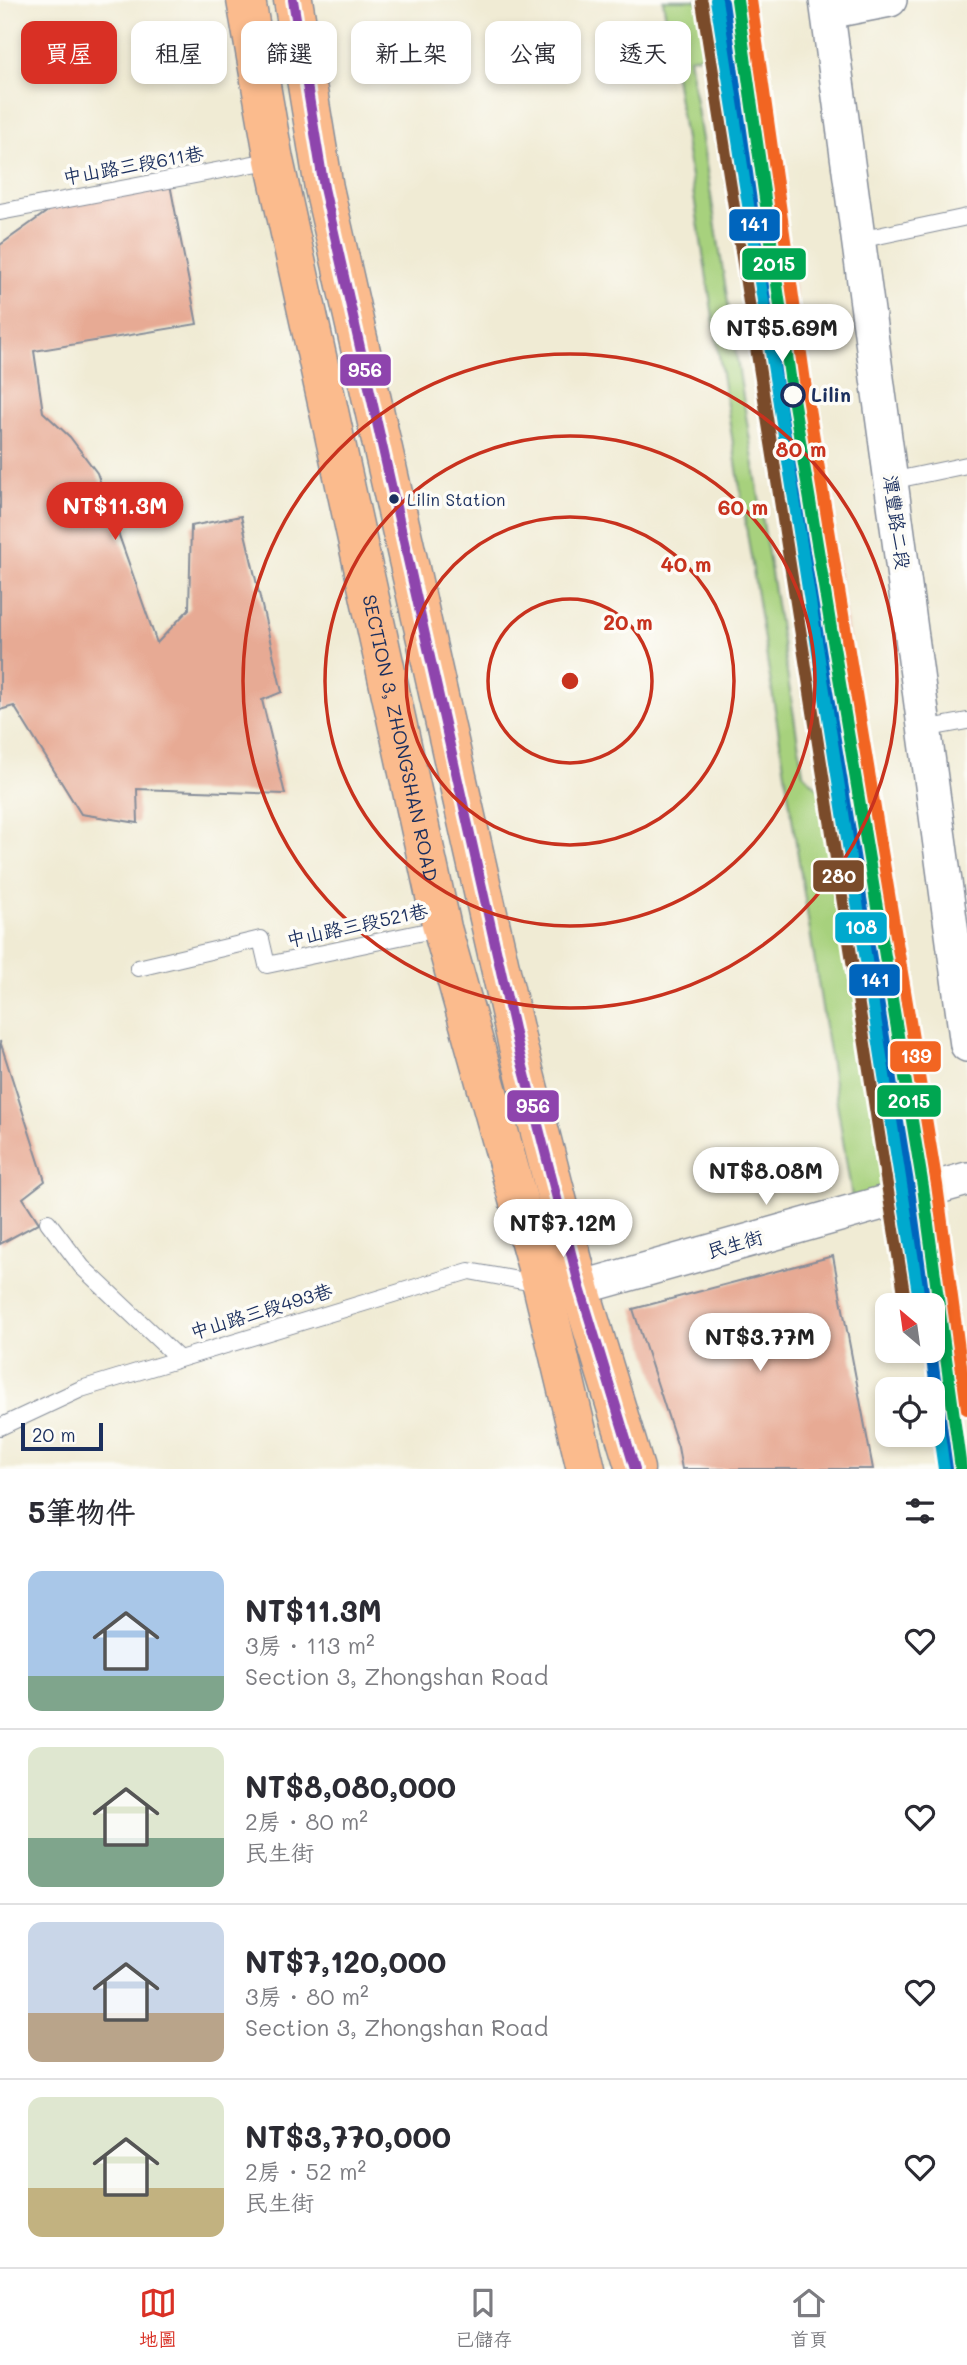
<!DOCTYPE html>
<html lang="zh-TW">
<meta charset="utf-8">
<style>
:root{--surface:#fff;--page:#f2f2f3;--text:#2b2b33;--muted:#7c7c81;--line:#e1e1e2;--accent:#d93025}
body{margin:0;font-family:Mali,"LXGW WenKai TC",sans-serif;background:var(--page);color:var(--text);height:100vh;display:flex;flex-direction:column;font-size:26px;white-space:nowrap}
*{box-sizing:border-box;margin:0}
p{font-size:23px;color:var(--muted)}
.icon{flex:none;width:38px;height:38px;fill:none;stroke:currentColor;stroke-width:2;stroke-linecap:round;stroke-linejoin:round}
.map{position:relative;height:1469px;overflow:hidden}
.sheet{display:flex;flex-direction:column;background:var(--surface);flex:1}
.sheet>*{flex:none}
.hud{position:absolute;left:21px;top:21px;width:926px;height:63px;display:flex;gap:14px}
.needle{width:46px;rotate:331deg}
.tools{position:absolute;left:875px;top:1293px;display:grid;gap:14px}
.tools a{display:grid;place-items:center;width:70px;height:70px;border-radius:14px;background:var(--surface);box-shadow:0 4px 10px #0003;font-size:35px}
.scale{position:absolute;left:21px;bottom:18px;width:82px;box-sizing:border-box;padding-left:7px;border:4px solid #1b2f5e;border-top:0;font-size:19px;line-height:24px;white-space:nowrap;color:#1b2f5e;-webkit-text-stroke:5px #fdfcf7;paint-order:stroke}
.price{position:absolute;translate:-50% -60px;padding:0 16px;border-radius:24px;background:#fff;color:#222;font-size:23px;line-height:46px;filter:drop-shadow(0 2px 4px #0008)}
.price::after{content:'';position:absolute;left:50%;top:42px;width:21px;height:16px;margin-left:-10px;background:inherit;clip-path:polygon(0 0,100% 0,50% 100%)}
.price.active{background:var(--accent);color:#fff}
ul{padding:0;list-style:none}
li{display:flex;align-items:center;gap:21px;height:175px;padding:0 28px}
li+li{border-top:2px solid var(--line)}
li span{display:grid;place-items:center;flex:none;width:196px;height:140px;border-radius:14px;color:#555}
li>.icon{margin-inline-start:auto}
span .icon{width:84px;height:84px;fill:#fffc;stroke-width:1}
li b{font-size:30px}
h2{display:flex;justify-content:space-between;align-items:center;height:84px;padding:0 28px;font-size:30px}
.chip{padding:0 24px;border-radius:14px;background:var(--surface);box-shadow:0 4px 10px #0003;font-size:24px;line-height:63px}
.chip.active{background:var(--accent);color:#fff}
.dock{display:flex;justify-content:space-around;align-items:center;height:98px;border-top:2px solid var(--line);background:var(--surface);font-size:19px;color:var(--muted)}
.dock a{display:grid;justify-items:center;gap:4px}
.dock .active{color:var(--accent)}
.map>svg:first-child{display:block}
</style>
<div class="map">
<svg width="967" height="1469" viewBox="0 0 967 1469">
<rect width="100%" height="100%" fill="#fdfcf7"/>
<filter id="ink" filterUnits="userSpaceOnUse"><feTurbulence type="fractalNoise" baseFrequency=".0143" numOctaves="2"/><feDisplacementMap in="SourceGraphic" scale="14" xChannelSelector="R" yChannelSelector="G"/><feConvolveMatrix kernelMatrix="1 2 1 2 8 2 1 2 1" color-interpolation-filters="sRGB"/></filter>
<filter id="wash" filterUnits="userSpaceOnUse"><feTurbulence type="fractalNoise" baseFrequency=".00686" numOctaves="4" result="noise"/><feDisplacementMap in="SourceGraphic" scale="28" xChannelSelector="R" yChannelSelector="G"/><feGaussianBlur stdDeviation="1.57" result="paint"/><feColorMatrix in="noise" values="0 0 0 0 0 0 0 0 0 0 0 0 0 0 0 0 0 1.4 0 .05"/><feComposite in="paint" operator="in"/></filter>
<g filter="url(#wash)">
<rect width="100%" height="100%" fill="#f0ebd4"/>
<path fill="#a7d17d" stroke="#61806e" stroke-width="2" d="M663,0H698L706,55L689,58L803,773L821,791L829,789L889,1196L853,1204Z"/>
<g id="blocks">
<path fill="#e7aa94" d="M757,45L855,675L807,683L709,52Z
M169,179L197,324L34,351L43,412L70,437L97,473L157,643L189,609L191,526L241,516L282,692L262,700L285,794L137,789L138,823L81,814L14,706L0,710V245L55,206Z
M0,1041L45,1181L23,1198L39,1223L0,1244Z
M833,1256L873,1469H682L678,1447L633,1309Z"/>
</g>
</g>
<g filter="url(#ink)">
<use href="#blocks" fill-opacity="0" stroke="#868d99" stroke-width="2"/>
<g fill="none" stroke-linecap="round" stroke-linejoin="round">
<g stroke="#868d99" stroke-width="18">
<path id="lane" d="M0,212L274,160
M859,240L967,217
M891,481L967,465
M924,729L967,721
M138,968L261,939L267,965L442,928
M48,1222L82,1267L178,1358
M0,1427L81,1389L469,1271L539,1284"/>
</g>
<g stroke="#868d99" stroke-width="36">
<path id="street" d="M826,0L967,1045
M828,12L890,0
M554,1286L580,1288L967,1179"/>
</g>
<g stroke="#868d99" stroke-width="41">
<g id="primary">
<path id="s1" d="M246,0L274,160L442,928L542,1285L586,1469"/>
<path d="M293,0L324,188L519,1051L580,1288L635,1469"/>
</g>
</g>
<use href="#lane" stroke="#fff" stroke-width="16"/>
<use href="#street" stroke="#fff" stroke-width="33"/>
<use href="#primary" stroke="#fbbb8d" stroke-width="38"/>
<g stroke="#fdfcf7" stroke-width="16">
<path id="bus-1" d="M293,0L324,188L519,1051L580,1288L635,1469"/>
</g>
<use href="#bus-1" stroke="#8e44ad" stroke-width="10"/>
<g stroke="#fdfcf7" stroke-width="18">
<path id="rail-1" d="M737,0L793,398L923,1187L961,1469"/>
</g>
<g stroke="#fdfcf7" stroke-width="18">
<path id="rail-2" d="M723,2L779,400L909,1189L925,1306
M931,1351L947,1469"/>
</g>
<g stroke="#fdfcf7" stroke-width="18">
<path id="rail-3" d="M751,0L807,396L937,1185L967,1409"/>
</g>
<g stroke="#fdfcf7" stroke-width="18">
<path id="rail-4" d="M716,0L920,1306
M933,1393L944,1469"/>
</g>
<g stroke="#fdfcf7" stroke-width="18">
<path id="rail-5" d="M702,2L906,1306"/>
</g>
<use href="#rail-1" stroke="#00a651" stroke-width="12"/>
<use href="#rail-2" stroke="#0065bd" stroke-width="12"/>
<use href="#rail-3" stroke="#f26522" stroke-width="12"/>
<use href="#rail-4" stroke="#00a9ce" stroke-width="12"/>
<use href="#rail-5" stroke="#7a4b2a" stroke-width="12"/>
</g>
</g>
<g fill="none" stroke="#c8321e" stroke-width="3.5">
<circle cx="570" cy="681" r="82"/>
<circle cx="570" cy="681" r="164"/>
<circle cx="570" cy="681" r="245"/>
<circle cx="570" cy="681" r="327"/>
</g>
<circle fill="#fdfcf7" stroke="#1b2f5e" stroke-width="3.5" cx="793" cy="395" r="11"/>
<circle fill="#1b2f5e" stroke="#fdfcf7" stroke-width="2.5" cx="394" cy="499" r="6"/>
<g text-anchor="middle" stroke-width="7" stroke-linejoin="round" paint-order="stroke">
<g font-size="17" fill="#1b2f5e" stroke="#fdfcf7" text-anchor="start">
<text x="407" y="506">Lilin Station</text>
</g>
<g font-size="19" fill="#1b2f5e" stroke="#fdfcf7">
<text transform="translate(133 165) rotate(-10)" y="7">中山路三段611巷</text>
<text transform="translate(897 522) rotate(82)" y="7">潭豐路二段</text>
<text dy="7" stroke="none"><textPath href="#s1" startOffset="754">SECTION 3, ZHONGSHAN ROAD</textPath></text>
<text transform="translate(357 925) rotate(-12)" y="7">中山路三段521巷</text>
<text transform="translate(735 1244) rotate(-16)" y="7">民生街</text>
<text transform="translate(261 1311) rotate(-17)" y="7">中山路三段493巷</text>
</g>
<g font-size="19" font-weight="bold" fill="#1b2f5e" stroke="#fdfcf7" text-anchor="start">
<text x="811" y="402">Lilin</text>
</g>
</g>
<circle cx="570" cy="681" r="10" fill="#c8321e" stroke="#fdfcf7" stroke-width="3.5"/>
<g font-size="21" text-anchor="middle" font-weight="bold" fill="#c8321e" stroke="#fdfcf7" stroke-width="7" stroke-linejoin="round" paint-order="stroke">
<text x="801" y="457">80 m</text>
<text x="743" y="515">60 m</text>
<text x="686" y="572">40 m</text>
<text x="628" y="630">20 m</text>
</g>
<g stroke="#fdfcf7" stroke-width="2.5">
<rect x="728" y="208" width="53" height="34" rx="7" fill="#0065bd"/>
<rect x="741" y="247" width="66" height="34" rx="7" fill="#00a651"/>
<rect x="339" y="353" width="53" height="34" rx="7" fill="#8e44ad"/>
<rect x="812" y="859" width="53" height="34" rx="7" fill="#7a4b2a"/>
<rect x="834" y="911" width="54" height="33" rx="7" fill="#00a9ce"/>
<rect x="848" y="963" width="53" height="34" rx="7" fill="#0065bd"/>
<rect x="889" y="1040" width="53" height="33" rx="7" fill="#f26522"/>
<rect x="876" y="1084" width="66" height="34" rx="7" fill="#00a651"/>
<rect x="506" y="1089" width="54" height="34" rx="7" fill="#8e44ad"/>
</g>
<g font-size="19" text-anchor="middle" font-weight="bold" fill="#fff">
<text x="754" y="231">141</text>
<text x="774" y="271">2015</text>
<text x="365" y="377">956</text>
<text x="839" y="883">280</text>
<text x="861" y="934">108</text>
<text x="875" y="987">141</text>
<text x="916" y="1063">139</text>
<text x="909" y="1108">2015</text>
<text x="533" y="1113">956</text>
</g>
</svg>
<div class="tools">
<a><svg class="needle" viewBox="-14 -14 28 28"><path d="M0-13l5 13h-10z" fill="#e53935"/><path d="M0 13l5-13h-10z" fill="#7c7c81"/></svg></a>
<a><svg class="icon" aria-label="locate" viewBox="0 0 24 24"><circle cx="12" cy="12" r="6"/><path d="M12 2v4M12 18v4M2 12h4M18 12h4"/></svg></a>
</div>
<div class="scale">20 m</div>
<b class="price" style="left:782px;top:364px">NT$5.69M</b>
<b class="price active" style="left:115px;top:542px">NT$11.3M</b>
<b class="price" style="left:766px;top:1207px">NT$8.08M</b>
<b class="price" style="left:563px;top:1259px">NT$7.12M</b>
<b class="price" style="left:760px;top:1373px">NT$3.77M</b>
<div class="hud">
<a class="chip active">買屋</a>
<a class="chip">租屋</a>
<a class="chip">篩選</a>
<a class="chip">新上架</a>
<a class="chip">公寓</a>
<a class="chip">透天</a>
</div>
</div>
<section class="sheet">
<h2>5筆物件<svg class="icon" aria-label="filters" viewBox="0 0 24 24"><path d="M4 7h16M4 17h16"/><circle cx="9" cy="7" r="2"/><circle cx="15" cy="17" r="2"/></svg></h2>
<ul>
<li><span style="background:linear-gradient(#a9c7e8 75%,#7fa58c 0)"><svg class="icon" aria-label="home" viewBox="0 0 24 24"><path d="M3 11l9-7 9 7M6 9v11h12V9"/></svg></span><div><b>NT$11.3M</b><p>3房 · 113 m²</p><p>Section 3, Zhongshan Road</p></div><svg class="icon" aria-label="heart" viewBox="0 0 24 24"><path d="M12 20l-8-8c-3-5 5-10 8-4 3-6 11-1 8 4z"/></svg></li>
<li><span style="background:linear-gradient(#dfe7d0 65%,#7fa58c 0)"><svg class="icon" aria-label="home" viewBox="0 0 24 24"><path d="M3 11l9-7 9 7M6 9v11h12V9"/></svg></span><div><b>NT$8,080,000</b><p>2房 · 80 m²</p><p>民生街</p></div><svg class="icon" aria-label="heart" viewBox="0 0 24 24"><path d="M12 20l-8-8c-3-5 5-10 8-4 3-6 11-1 8 4z"/></svg></li>
<li><span style="background:linear-gradient(#c9d6e8 65%,#b9a48a 0)"><svg class="icon" aria-label="home" viewBox="0 0 24 24"><path d="M3 11l9-7 9 7M6 9v11h12V9"/></svg></span><div><b>NT$7,120,000</b><p>3房 · 80 m²</p><p>Section 3, Zhongshan Road</p></div><svg class="icon" aria-label="heart" viewBox="0 0 24 24"><path d="M12 20l-8-8c-3-5 5-10 8-4 3-6 11-1 8 4z"/></svg></li>
<li><span style="background:linear-gradient(#dfe7d0 65%,#c2b280 0)"><svg class="icon" aria-label="home" viewBox="0 0 24 24"><path d="M3 11l9-7 9 7M6 9v11h12V9"/></svg></span><div><b>NT$3,770,000</b><p>2房 · 52 m²</p><p>民生街</p></div><svg class="icon" aria-label="heart" viewBox="0 0 24 24"><path d="M12 20l-8-8c-3-5 5-10 8-4 3-6 11-1 8 4z"/></svg></li>
</ul>
</section>
<nav class="dock">
<a class="active"><svg class="icon" aria-label="map" viewBox="0 0 24 24"><path d="M3 6l6-2 6 2 6-2v14l-6 2-6-2-6 2zM9 4v14M15 6v14"/></svg>地圖</a>
<a><svg class="icon" aria-label="saved" viewBox="0 0 24 24"><path d="M7 4h10v16l-5-4-5 4z"/></svg>已儲存</a>
<a><svg class="icon" aria-label="home" viewBox="0 0 24 24"><path d="M3 11l9-7 9 7M6 9v11h12V9"/></svg>首頁</a>
</nav>
